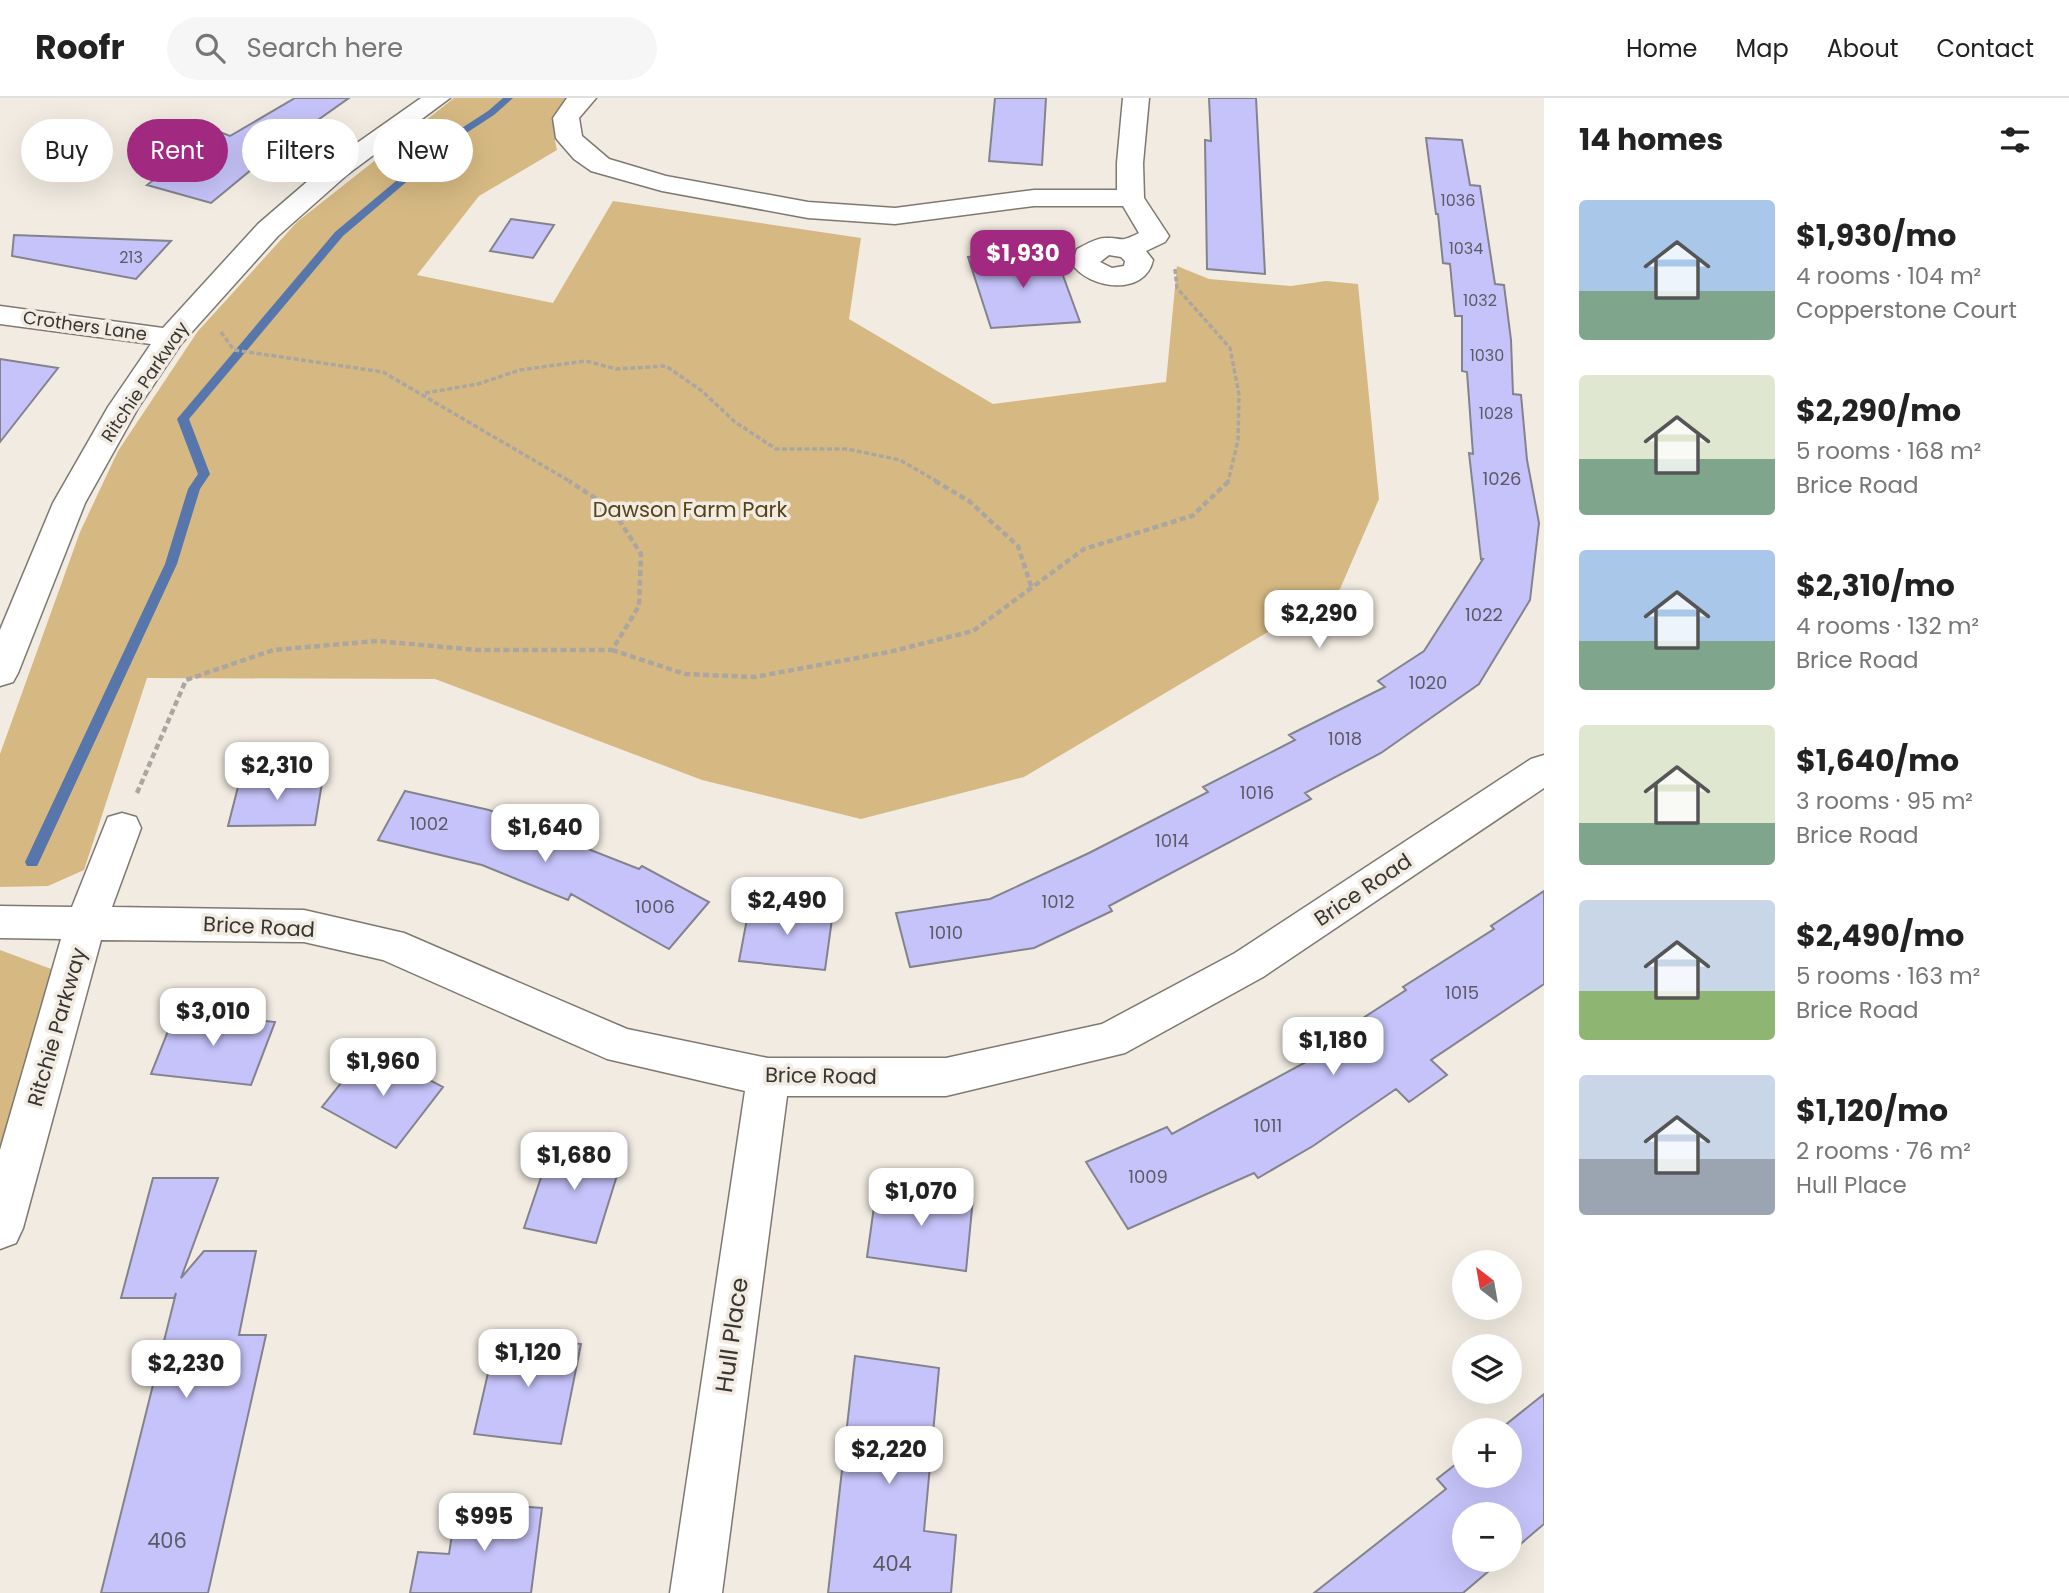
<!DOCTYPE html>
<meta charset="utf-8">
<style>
:root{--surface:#fff;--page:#f6f6f6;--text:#222;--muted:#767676;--line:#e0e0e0;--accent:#a22980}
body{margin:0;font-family:Poppins,sans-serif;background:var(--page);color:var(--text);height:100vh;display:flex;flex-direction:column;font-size:26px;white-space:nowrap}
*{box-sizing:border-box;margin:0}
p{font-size:23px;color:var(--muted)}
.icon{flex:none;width:38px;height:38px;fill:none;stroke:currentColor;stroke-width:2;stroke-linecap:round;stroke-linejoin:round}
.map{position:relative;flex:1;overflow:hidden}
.side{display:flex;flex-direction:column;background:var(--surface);width:525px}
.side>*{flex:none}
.banner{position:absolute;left:21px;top:21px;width:665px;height:63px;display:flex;gap:14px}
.needle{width:46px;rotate:329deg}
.fabs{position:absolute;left:1452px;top:1152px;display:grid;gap:14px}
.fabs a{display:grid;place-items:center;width:70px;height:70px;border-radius:50%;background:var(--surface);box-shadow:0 7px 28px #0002;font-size:35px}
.price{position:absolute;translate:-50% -60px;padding:0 16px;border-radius:14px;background:#fff;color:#222;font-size:23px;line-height:46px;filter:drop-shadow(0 2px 4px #0008)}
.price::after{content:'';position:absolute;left:50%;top:42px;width:21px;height:16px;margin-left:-10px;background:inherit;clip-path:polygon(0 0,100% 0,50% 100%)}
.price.selected{background:var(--accent);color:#fff}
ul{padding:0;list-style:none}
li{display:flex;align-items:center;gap:21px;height:175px;padding:0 35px}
li span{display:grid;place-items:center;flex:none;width:196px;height:140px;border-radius:7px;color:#555}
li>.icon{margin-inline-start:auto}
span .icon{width:84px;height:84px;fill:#fffc;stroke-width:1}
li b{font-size:30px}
h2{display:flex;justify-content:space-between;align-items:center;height:84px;padding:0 35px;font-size:30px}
.chip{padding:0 24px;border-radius:32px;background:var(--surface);box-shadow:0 7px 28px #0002;font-size:24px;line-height:63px}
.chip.selected{background:var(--accent);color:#fff}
header{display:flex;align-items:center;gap:42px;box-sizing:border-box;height:98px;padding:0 35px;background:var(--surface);border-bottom:2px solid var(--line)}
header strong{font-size:33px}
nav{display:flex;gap:38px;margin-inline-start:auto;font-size:24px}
.search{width:490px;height:63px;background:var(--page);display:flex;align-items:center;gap:18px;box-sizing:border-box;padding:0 24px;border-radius:38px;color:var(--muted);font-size:26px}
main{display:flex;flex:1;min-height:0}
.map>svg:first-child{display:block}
</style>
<header>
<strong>Roofr</strong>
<div class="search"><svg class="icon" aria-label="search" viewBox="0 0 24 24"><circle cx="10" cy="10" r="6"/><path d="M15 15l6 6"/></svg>Search here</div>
<nav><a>Home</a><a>Map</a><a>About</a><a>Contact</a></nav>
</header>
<main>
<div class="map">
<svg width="1544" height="1495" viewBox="0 0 1544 1495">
<rect width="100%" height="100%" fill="#f1ebe1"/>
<path fill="#d6b982" d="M454,0H569C553,15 552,31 557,52L479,98L417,177L553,205L613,103L861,140L849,221L993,306L1166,284L1177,168L1209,181L1291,188L1326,183L1358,186L1379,401L1340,491L1024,679L861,721L702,682L435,581L147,580L84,772L48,788L0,789V656L80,434L118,353L198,233L297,124Z
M0,852L54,872L0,1098Z"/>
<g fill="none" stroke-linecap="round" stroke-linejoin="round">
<path fill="#5776ac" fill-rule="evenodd" d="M503,0H513L494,17L457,41L343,138L189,321L210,376L200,391L177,466L39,764L37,768H27L25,764L165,466L188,391L198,376L177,321L335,134L451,37L488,13Z"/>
</g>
<path fill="#c6c3fa" stroke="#83838d" stroke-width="2" d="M295,0H349L274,53L211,105L147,87L217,33L230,38Z
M995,0H1046L1042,67L989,63Z
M1209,0H1256L1265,176L1207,171L1205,42L1211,43Z
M1426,40L1462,42L1470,87L1480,88L1495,186L1504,187L1511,242L1513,296L1521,297L1527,362L1539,425L1530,502L1479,586L1381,655L1305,695L1311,701L1109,808L1112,813L1034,850L910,869L896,815L990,801L1089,755L1208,694L1203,689L1295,642L1289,637L1385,589L1378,583L1424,553L1483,461H1481L1469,355L1473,356L1467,274L1462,273V218H1455L1450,166L1443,165L1438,116H1436Z
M511,121L554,127L533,160L490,153Z
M14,137L171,143L136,181L12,158Z
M1054,153L1080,224L991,230L968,159Z
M0,261L58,270L0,344Z
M323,679L315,727L228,728L240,681Z
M405,693L489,712L639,771L642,768L709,804L669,851L571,796L568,802L482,767L378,742Z
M1544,793V886L1431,962L1447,977L1409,1004L1396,991L1313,1048L1258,1080L1254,1075L1128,1131L1086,1064L1167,1029L1172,1036L1319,957L1314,952L1406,892L1403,889L1494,831L1491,828Z
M750,805L833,814L825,872L739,863Z
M176,913L275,924L251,987L151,976Z
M369,950L443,989L396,1050L322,1009Z
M553,1044L623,1058L596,1145L524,1130Z
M153,1080H218L181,1180L204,1153H256L239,1237H266L208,1495H101L176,1195L174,1200H121Z
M877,1087L973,1100L966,1173L867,1159Z
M497,1236L581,1246L561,1346L474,1336Z
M855,1258L939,1270L924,1433L956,1437L951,1495H828Z
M1544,1296V1426L1510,1455V1416H1465V1461H1503L1463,1495H1314L1446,1391L1437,1381L1465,1359V1377H1510V1332H1499Z
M457,1404L542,1410L531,1495H410L418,1454L449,1456Z"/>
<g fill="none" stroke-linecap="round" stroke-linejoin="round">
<g stroke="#7e7970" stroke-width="3">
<path id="minor" d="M421,0H450L348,76L278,138L181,246L138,310L85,405L18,575L13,584L0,588V532L53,405L108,309L151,246L0,226V208L163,230L258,126L330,64Z
M567,0H596L579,20L582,38L609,61L666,78L808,104L895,110L1034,92H1117V65L1123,0H1149L1143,65L1144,100L1169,138L1165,144L1146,153L1153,162C1145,199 1089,191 1072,166L1077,151C1085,147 1096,140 1105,140C1125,139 1117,146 1139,135L1123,108H1034L895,126L808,120L662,93L591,73L574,61L560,45L556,40L553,20ZM1109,157L1121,159L1125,163L1124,168L1112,170L1100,164Z
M1544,657V690L1263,879L1125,955L946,998H787L722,1495H670L745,993L607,961L383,862L304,844L101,842L23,1130L16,1145L0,1151V1052L61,841L0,840V808L72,809L108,719L122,715L136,719L141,730L112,809L304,812L404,835L627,931L768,960H946L1102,926L1235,855L1531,661Z"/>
</g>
<path stroke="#aba69f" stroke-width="3.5" stroke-dasharray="5 2.5" stroke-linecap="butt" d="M1175,171L1177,190L1230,250L1239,296L1238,342L1228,384
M221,234L234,252L383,274L571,384
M425,295L478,286L520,272L586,263L616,271L666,268L702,293L735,324L776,351H847L900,362L938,384"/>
<path stroke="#aba69f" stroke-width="4.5" stroke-dasharray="6 3.5" stroke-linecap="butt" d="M935,383L969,403L1018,448L1032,491
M612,552L685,576L755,579L889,554L973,533L1084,451L1192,418L1229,383
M137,695L186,582L273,552L377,543L478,552H612L639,508L641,456L612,411L569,383"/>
<use href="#minor" fill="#fff" fill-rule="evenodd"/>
</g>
<g text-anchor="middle" stroke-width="7" stroke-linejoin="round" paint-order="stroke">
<g font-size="16" fill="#5c5964">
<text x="1458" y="108">1036</text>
<text x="1466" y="156">1034</text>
<text x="131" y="165">213</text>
<text x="1480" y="208">1032</text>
<text x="1487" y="263">1030</text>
<text x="1496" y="321">1028</text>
</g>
<g font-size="18" fill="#383632" stroke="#f1ebe1">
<text transform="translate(85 228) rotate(8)" y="6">Crothers Lane</text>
<text transform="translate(145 284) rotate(-56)" y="6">Ritchie Parkway</text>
</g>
<g font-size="18" fill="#5c5964">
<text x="1502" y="387">1026</text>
<text x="1484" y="523">1022</text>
<text x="1428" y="591">1020</text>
<text x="1345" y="647">1018</text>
<text x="1257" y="701">1016</text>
<text x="429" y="732">1002</text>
<text x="1172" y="749">1014</text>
<text x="1058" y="810">1012</text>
<text x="655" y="815">1006</text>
<text x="946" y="841">1010</text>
<text x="1462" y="901">1015</text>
<text x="1268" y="1034">1011</text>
<text x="1148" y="1085">1009</text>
</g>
<g font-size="21" fill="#57431a" stroke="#f1ebe1">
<text x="690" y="419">Dawson Farm Park</text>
</g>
<g font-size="21" fill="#383632" stroke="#f1ebe1">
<text transform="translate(1363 792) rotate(-34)" y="7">Brice Road</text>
<text transform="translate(259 829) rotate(3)" y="7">Brice Road</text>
<text transform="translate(57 929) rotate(-74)" y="7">Ritchie Parkway</text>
<text transform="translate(821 978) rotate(1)" y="7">Brice Road</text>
</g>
<g font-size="21" fill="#5c5964">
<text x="167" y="1450">406</text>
<text x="892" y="1473">404</text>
</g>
<g font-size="24" fill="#383632" stroke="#f1ebe1">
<text transform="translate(732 1237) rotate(-82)" y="8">Hull Place</text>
</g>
</g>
</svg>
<div class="fabs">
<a><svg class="needle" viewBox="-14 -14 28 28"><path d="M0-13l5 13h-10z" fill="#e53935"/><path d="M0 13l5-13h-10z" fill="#767676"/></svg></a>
<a><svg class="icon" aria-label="layers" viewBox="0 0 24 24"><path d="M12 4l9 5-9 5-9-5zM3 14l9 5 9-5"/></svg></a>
<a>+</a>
<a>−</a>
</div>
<b class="price selected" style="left:1023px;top:192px">$1,930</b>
<b class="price" style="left:1319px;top:552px">$2,290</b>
<b class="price" style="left:277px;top:704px">$2,310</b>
<b class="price" style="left:545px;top:766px">$1,640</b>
<b class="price" style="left:787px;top:839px">$2,490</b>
<b class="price" style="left:213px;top:950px">$3,010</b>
<b class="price" style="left:1333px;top:979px">$1,180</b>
<b class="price" style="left:383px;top:1000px">$1,960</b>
<b class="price" style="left:574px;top:1094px">$1,680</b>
<b class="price" style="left:921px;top:1130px">$1,070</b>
<b class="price" style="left:528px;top:1291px">$1,120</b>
<b class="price" style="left:186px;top:1302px">$2,230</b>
<b class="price" style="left:889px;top:1388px">$2,220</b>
<b class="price" style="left:484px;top:1455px">$995</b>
<div class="banner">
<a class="chip">Buy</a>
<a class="chip selected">Rent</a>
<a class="chip">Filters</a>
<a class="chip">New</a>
</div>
</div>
<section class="side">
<h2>14 homes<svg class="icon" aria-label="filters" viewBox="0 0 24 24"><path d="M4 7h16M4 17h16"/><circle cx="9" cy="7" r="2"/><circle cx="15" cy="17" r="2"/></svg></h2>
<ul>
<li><span style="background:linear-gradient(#a9c7e8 65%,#7fa58c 0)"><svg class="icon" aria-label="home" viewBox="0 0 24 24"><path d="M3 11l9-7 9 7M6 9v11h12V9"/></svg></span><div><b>$1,930/mo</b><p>4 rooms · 104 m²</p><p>Copperstone Court</p></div></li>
<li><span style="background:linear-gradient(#dfe7d0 60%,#7fa58c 0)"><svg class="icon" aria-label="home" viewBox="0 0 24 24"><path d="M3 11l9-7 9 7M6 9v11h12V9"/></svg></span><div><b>$2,290/mo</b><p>5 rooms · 168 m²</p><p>Brice Road</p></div></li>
<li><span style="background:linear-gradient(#a9c7e8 65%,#7fa58c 0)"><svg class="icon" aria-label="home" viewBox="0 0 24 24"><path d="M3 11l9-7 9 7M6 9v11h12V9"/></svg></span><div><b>$2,310/mo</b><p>4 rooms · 132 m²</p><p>Brice Road</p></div></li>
<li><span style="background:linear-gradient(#dfe7d0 70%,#7fa58c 0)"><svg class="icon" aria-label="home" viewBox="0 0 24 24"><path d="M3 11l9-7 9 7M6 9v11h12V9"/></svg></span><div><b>$1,640/mo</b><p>3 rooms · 95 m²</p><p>Brice Road</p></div></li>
<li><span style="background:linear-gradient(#c9d6e8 65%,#8fb573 0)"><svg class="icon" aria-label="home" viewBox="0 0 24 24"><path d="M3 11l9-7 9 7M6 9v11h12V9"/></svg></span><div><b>$2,490/mo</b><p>5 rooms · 163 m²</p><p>Brice Road</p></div></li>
<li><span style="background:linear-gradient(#c9d6e8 60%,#9aa5b1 0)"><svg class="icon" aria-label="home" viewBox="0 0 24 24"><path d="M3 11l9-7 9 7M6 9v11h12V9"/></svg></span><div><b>$1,120/mo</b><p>2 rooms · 76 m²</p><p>Hull Place</p></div></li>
</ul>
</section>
</main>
